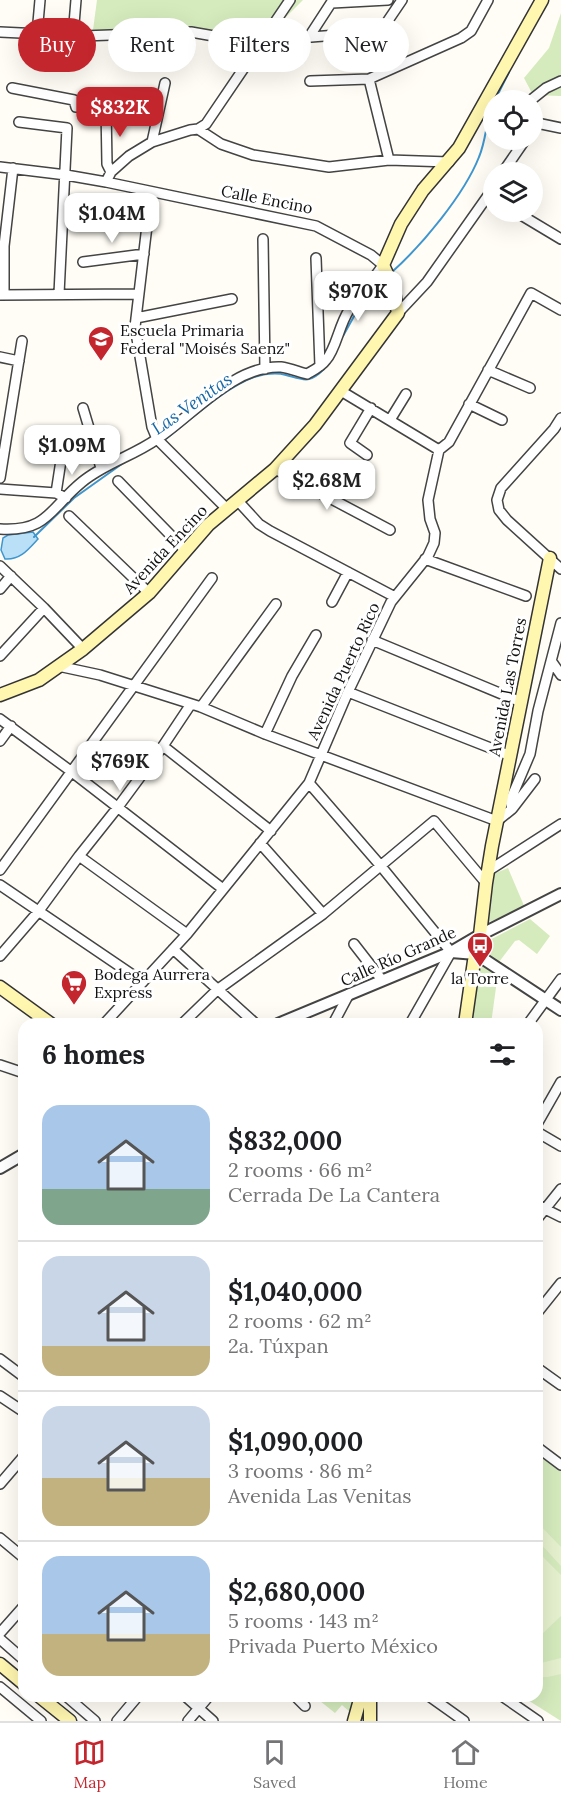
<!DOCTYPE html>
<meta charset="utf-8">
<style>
:root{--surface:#fff;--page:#f6f6f6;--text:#202124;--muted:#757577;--line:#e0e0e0;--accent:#c4262e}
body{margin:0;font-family:Lora,serif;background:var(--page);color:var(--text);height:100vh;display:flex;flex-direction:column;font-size:22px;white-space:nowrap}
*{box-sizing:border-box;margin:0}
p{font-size:20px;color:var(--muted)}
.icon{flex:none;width:33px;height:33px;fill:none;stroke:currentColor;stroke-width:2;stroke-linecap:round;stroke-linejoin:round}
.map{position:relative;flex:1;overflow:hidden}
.sheet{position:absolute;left:18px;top:1018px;width:525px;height:684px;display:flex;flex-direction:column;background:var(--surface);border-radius:18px;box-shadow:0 6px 24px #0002}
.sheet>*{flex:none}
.guide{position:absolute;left:18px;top:18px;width:525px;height:54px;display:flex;gap:12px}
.controls{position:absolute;left:483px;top:90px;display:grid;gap:12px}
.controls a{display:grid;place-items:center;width:60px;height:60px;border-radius:50%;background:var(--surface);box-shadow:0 6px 24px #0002;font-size:30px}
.price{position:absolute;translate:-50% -51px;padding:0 14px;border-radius:12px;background:#fff;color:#222;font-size:20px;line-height:39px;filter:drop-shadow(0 2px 3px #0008)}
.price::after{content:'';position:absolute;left:50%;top:36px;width:18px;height:14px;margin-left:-9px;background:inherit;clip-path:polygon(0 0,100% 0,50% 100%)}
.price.active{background:var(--accent);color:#fff}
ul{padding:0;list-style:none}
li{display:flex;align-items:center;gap:18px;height:150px;padding:0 24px}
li+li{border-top:2px solid var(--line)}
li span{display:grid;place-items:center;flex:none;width:168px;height:120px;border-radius:18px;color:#555}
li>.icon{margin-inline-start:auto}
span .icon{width:72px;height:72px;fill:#fffc;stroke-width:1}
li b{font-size:26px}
h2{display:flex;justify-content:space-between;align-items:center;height:72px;padding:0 24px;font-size:26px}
.tag{padding:0 21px;border-radius:27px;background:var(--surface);box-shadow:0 6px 24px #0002;font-size:21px;line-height:54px}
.tag.active{background:var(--accent);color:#fff}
.tab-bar{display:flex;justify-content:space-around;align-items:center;height:84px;border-top:2px solid var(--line);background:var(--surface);font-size:16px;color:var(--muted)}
.tab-bar a{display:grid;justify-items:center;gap:3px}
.tab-bar .active{color:var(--accent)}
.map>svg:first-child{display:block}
</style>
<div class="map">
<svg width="561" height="1721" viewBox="0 0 561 1721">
<rect width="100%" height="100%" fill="#fffdf5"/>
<path fill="#d5ebbd" d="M97,0H303L268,35L93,30Z
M561,13V96L533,95L524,78L549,48Z
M508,868L525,908L486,923C490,907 489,891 491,875Z
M530,919L550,936L537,954L519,940L515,941L499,962L482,952V944Z
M476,962L498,973L491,1024H468Z
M537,1450L561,1467V1721L523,1697L537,1696Z
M315,1697H357L351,1713L342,1705L335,1713Z"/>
<path fill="#e6f2cf" d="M537,1522L561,1547V1566L537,1540Z
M537,1551L561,1575V1616L537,1639Z
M561,1658V1674L548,1677H537V1664Z"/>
<path fill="#b9e0f7" stroke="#3f96cf" stroke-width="1.5" d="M33,532L38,539C28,550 20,560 5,559L1,550L3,538L8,535Z"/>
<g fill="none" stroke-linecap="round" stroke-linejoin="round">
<path stroke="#3f96cf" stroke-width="2" d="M495,100L509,72
M392,272C422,245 464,195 479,157C485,143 486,127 490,112
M343,336L363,300L385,278
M163,441C188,422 225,387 254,377C264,374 276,372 286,375C304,380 309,384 324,369
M34,537L74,498L126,461L158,444"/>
<g stroke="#444" stroke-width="12">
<path id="minor" d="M332,3L388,0
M0,32L83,36L191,32L248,42L375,32L383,28L402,0
M37,34L40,0
M73,36L76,0
M309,37L333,0
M369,79L389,160
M310,81L369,79L461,38L471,31L488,0
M12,88L74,100L76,107L106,108L107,164L111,172
M531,100L546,88L561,81
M485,105L494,110
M19,122L67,128L59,294
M532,122L561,128
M198,129L206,124L290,0
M152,142L165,83
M0,167L66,175L106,182L316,226L371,255L383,265C372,282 360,294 349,310C339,325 336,349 326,360C321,367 314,370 307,374C299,372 289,368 281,367C234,365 193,415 157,439C133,456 105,463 82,482C50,508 48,532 0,529
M503,172L525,140
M106,182L111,172L129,156L152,142L190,130L198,129L221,144L253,155L329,167L389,160L449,162
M151,192L135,327L152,427L157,439L227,509
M516,212L561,239
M263,239L265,369
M316,258L320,366
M83,262L144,254
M0,295L139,294
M4,295V246L13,168
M398,313L427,282L494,187
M136,318L232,299
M0,357L19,361
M488,370L530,388
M341,391L439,450
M469,404L502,420
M83,408L101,468
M561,418L554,429L501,488L497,500L499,510L507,520L561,569
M390,420L406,394
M367,455L350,443L371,408
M275,469L390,530
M0,478L22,341
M118,481L185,550
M0,489L56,493L66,498
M56,493L62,454
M238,501L259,524L270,531L395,597
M69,516L149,593
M425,559L526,596
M0,566L44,608L83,649
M0,589L11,576
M332,602L348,572
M372,640L521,702
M0,656L44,608
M552,662L561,675
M58,666L100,675L201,707L265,734L497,821L512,809L510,801L530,754L538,711L561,623
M348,692L511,756
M201,707L276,604
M0,719L72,772L223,889
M265,734L292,676L316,635
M0,741L11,726
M163,746L271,831
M309,783L380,865L451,952L410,1024
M512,809L535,779
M260,843L323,914
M79,856L187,934
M0,870L212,578
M488,871L561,824
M0,885L143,982
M354,944L382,980
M173,949L256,1024
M0,956L38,912L79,856L118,807L163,746L191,704
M104,1024L187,934L309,783L348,692L391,602L428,556L434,543L435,533L430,519L428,500L439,450L449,442L531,293L561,310
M182,1024L217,990L323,914L434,821L486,883
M333,1024L349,994
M528,1024L561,979
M0,1065L24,1073
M537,1124L561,1082
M537,1132L561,1146
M537,1205L561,1217
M537,1219L561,1189
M537,1313L561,1283
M0,1359L24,1377
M537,1368L561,1385
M0,1396L24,1412
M537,1447L561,1465
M0,1484L24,1456
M0,1538L24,1558
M0,1633L24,1606
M0,1639L24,1660
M0,1687L41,1721
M66,1696L95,1721
M185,1696L213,1721
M295,1696L305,1706
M429,1696L464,1721
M502,1696L538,1721
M117,1721L138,1696
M188,1721L209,1696"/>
</g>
<g stroke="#444" stroke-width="14">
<path id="tertiary" d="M451,952L476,954L561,1010
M278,1024L451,952L480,935L561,894
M0,1168L24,1154"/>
</g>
<g stroke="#333" stroke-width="15">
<path id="secondary" d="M0,695L39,680L83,649L149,593L208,525L275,469L315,425L398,313L393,287L383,265L401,224L423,190L459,148L542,0
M0,987L51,1024
M465,1024L474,961L480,935L486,883L492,846L550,558
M0,1664L24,1684
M39,1696L70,1721
M354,1721L361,1696
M370,1721V1696"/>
</g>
<use href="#minor" stroke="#fff" stroke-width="9"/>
<use href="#tertiary" stroke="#fff" stroke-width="10"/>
<use href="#secondary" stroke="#fff6b0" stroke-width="12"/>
</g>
<defs>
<g id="school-pin" transform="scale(1.35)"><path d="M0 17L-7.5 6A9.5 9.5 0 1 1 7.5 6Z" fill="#c4262e" stroke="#fff"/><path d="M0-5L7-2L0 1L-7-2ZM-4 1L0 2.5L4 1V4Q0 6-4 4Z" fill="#fff"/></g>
<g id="bus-pin" transform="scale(1.35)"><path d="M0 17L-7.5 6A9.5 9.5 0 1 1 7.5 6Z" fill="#c4262e" stroke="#fff"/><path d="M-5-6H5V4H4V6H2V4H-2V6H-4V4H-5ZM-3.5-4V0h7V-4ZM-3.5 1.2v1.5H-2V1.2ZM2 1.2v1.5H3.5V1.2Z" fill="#fff"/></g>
<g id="supermarket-pin" transform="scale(1.35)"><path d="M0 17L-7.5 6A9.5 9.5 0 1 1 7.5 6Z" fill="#c4262e" stroke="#fff"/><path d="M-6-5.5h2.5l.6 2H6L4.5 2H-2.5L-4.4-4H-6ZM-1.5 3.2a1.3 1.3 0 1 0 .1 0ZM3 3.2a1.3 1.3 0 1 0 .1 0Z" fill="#fff"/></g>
</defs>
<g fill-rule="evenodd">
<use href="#school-pin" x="101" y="339"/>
<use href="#bus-pin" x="480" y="945"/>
<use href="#supermarket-pin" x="74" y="983"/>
</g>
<g text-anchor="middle" stroke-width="6" stroke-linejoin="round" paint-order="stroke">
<g font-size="16" fill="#111" stroke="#fff">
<text transform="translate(267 199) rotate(11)" y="6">Calle Encino</text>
<text transform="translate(165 549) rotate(-47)" y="6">Avenida Encino</text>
<text transform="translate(343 671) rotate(-65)" y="6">Avenida Puerto Rico</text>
<text transform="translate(507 687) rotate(-79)" y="6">Avenida Las Torres</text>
<text transform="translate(398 956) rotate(-24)" y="6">Calle Río Grande</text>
</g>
<g font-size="16" fill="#111" stroke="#fff" text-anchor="start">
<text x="120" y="336">Escuela Primaria<tspan x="120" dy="18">Federal "Moisés Saenz"</tspan></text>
<text x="94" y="980">Bodega Aurrera<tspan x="94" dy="18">Express</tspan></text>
<text x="480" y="984" text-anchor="middle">la Torre</text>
</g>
<g font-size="18" font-style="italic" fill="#1768a6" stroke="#fff">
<text transform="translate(192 404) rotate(-35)" y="6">Las Venitas</text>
</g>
</g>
</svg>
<div class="controls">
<a><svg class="icon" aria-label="locate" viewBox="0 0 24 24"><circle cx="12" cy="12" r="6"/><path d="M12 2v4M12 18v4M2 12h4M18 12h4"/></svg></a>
<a><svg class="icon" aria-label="layers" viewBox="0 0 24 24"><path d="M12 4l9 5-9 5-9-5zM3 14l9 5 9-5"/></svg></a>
</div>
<b class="price active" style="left:120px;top:138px">$832K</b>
<b class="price" style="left:112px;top:244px">$1.04M</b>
<b class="price" style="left:358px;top:322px">$970K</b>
<b class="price" style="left:72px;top:476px">$1.09M</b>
<b class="price" style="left:327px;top:511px">$2.68M</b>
<b class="price" style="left:120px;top:792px">$769K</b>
<div class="guide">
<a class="tag active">Buy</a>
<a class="tag">Rent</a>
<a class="tag">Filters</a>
<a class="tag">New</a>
</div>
<section class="sheet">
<h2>6 homes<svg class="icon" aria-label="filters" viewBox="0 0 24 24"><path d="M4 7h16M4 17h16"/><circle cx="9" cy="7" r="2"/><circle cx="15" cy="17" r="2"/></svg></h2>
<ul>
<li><span style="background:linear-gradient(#a9c7e8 70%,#7fa58c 0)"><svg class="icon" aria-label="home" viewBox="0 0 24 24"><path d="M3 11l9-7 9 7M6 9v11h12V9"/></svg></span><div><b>$832,000</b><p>2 rooms · 66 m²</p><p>Cerrada De La Cantera</p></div></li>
<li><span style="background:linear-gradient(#c9d6e8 75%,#c2b280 0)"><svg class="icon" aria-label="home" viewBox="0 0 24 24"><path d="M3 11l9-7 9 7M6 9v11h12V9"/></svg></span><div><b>$1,040,000</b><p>2 rooms · 62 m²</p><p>2a. Túxpan</p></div></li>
<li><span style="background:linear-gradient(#c9d6e8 60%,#c2b280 0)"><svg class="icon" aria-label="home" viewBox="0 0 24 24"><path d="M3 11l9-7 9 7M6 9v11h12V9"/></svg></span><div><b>$1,090,000</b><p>3 rooms · 86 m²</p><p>Avenida Las Venitas</p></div></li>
<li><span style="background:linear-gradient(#a9c7e8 65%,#c2b280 0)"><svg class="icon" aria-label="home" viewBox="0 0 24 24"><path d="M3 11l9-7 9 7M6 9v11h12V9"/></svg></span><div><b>$2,680,000</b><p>5 rooms · 143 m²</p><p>Privada Puerto México</p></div></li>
</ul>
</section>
</div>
<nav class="tab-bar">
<a class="active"><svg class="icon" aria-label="map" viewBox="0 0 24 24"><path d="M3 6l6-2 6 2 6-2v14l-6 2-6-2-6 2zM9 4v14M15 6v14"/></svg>Map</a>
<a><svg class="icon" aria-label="saved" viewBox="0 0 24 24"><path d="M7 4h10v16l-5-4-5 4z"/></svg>Saved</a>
<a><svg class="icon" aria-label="home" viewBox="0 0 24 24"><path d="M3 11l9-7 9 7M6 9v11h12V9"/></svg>Home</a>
</nav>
